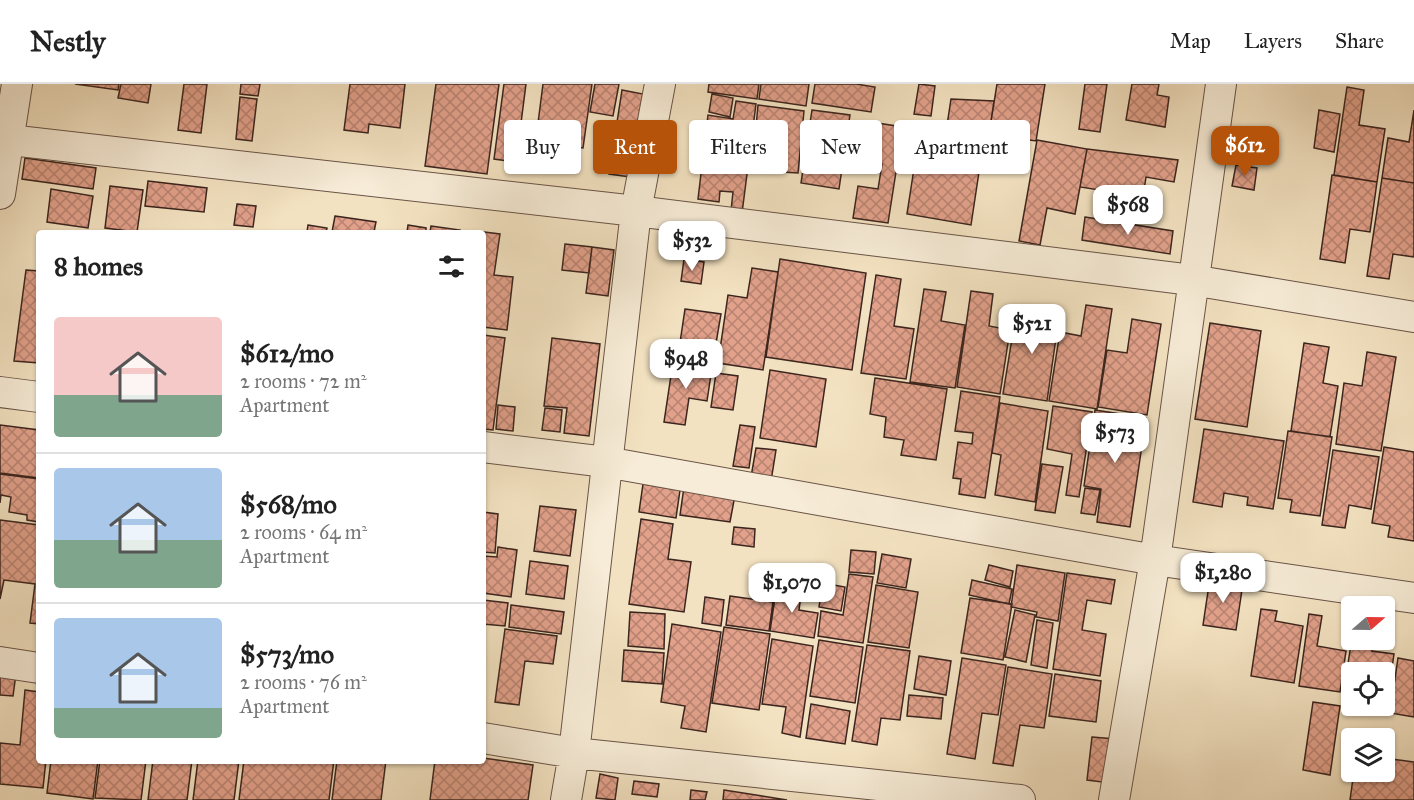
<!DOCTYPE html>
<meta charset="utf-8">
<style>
:root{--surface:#fff;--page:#f6f6f6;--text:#222;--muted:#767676;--line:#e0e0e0;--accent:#b45309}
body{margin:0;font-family:"IM FELL Great Primer",serif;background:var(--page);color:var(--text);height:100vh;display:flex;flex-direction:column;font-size:22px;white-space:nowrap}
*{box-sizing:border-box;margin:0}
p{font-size:20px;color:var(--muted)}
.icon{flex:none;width:33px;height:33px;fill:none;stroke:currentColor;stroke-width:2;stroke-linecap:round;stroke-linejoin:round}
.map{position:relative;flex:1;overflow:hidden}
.sheet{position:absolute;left:36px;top:146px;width:450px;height:534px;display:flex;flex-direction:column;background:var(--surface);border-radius:6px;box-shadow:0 2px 4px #0004}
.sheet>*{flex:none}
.hud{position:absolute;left:504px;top:36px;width:570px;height:54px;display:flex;gap:12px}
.needle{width:39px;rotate:70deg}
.buttons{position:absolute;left:1341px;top:512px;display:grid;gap:12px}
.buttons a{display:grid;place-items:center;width:54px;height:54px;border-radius:6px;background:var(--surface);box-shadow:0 2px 4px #0004;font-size:30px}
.price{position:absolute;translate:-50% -51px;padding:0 14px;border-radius:12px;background:#fff;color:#222;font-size:20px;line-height:39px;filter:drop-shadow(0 2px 3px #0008)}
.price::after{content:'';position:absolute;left:50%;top:36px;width:18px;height:14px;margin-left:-9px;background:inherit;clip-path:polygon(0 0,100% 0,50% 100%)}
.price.current{background:var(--accent);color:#fff}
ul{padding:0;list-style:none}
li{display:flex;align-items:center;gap:18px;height:150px;padding:0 18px}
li+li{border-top:2px solid var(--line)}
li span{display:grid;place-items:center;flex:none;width:168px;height:120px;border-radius:6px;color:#555}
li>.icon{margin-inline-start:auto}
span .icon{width:72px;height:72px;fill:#fffc;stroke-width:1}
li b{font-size:26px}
h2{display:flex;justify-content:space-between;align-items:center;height:72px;padding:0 18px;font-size:26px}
.chip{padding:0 21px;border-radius:6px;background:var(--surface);box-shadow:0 2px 4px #0004;font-size:21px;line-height:54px}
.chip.current{background:var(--accent);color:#fff}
header{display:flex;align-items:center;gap:36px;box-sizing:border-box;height:84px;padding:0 30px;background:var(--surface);border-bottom:2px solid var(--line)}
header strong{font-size:28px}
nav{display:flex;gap:33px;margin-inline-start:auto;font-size:21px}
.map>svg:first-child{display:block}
</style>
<header>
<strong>Nestly</strong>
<nav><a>Map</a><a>Layers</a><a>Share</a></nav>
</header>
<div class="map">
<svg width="1414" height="716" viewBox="0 0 1414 716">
<defs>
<pattern id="building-cross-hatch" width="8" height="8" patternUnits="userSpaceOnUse" patternTransform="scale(1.5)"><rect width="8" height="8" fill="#e2a18b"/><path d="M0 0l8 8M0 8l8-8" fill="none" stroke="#b88371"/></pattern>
</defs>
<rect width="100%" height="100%" fill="#f3e2c1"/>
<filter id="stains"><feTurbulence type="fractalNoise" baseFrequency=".00333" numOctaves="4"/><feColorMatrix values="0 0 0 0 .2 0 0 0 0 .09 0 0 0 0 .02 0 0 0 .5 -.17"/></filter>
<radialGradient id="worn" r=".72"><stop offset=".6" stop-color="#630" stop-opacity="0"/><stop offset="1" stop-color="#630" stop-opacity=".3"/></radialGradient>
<path fill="url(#building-cross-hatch)" stroke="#3b251e" stroke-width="1.5" d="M75,0H119L118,6Z
M121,0H151L148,19L118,14Z
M184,0H207L201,49L178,46Z
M241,0H260L258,12L240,10Z
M350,0H405L400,44L369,40L368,49L344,46Z
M436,0H499L487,90L425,82Z
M504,0H526L516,78L494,75Z
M543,0H592L583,64L555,60L552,88L532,86Z
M595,0H619L613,32L590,28Z
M709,0H759L757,15L708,8Z
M761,0H809L806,22L759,15Z
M815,0H856L875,3L871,28L812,19Z
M919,0L935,2L931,32L914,30Z
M997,0H1045L1036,57L989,50Z
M1085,0H1107L1100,48L1079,45Z
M1132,0H1159L1157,11L1169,13L1165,43L1126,36Z
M1347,3L1364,6L1359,41L1385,45L1377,98L1334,91Z
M622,6L643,10L630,93L609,90Z
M712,10L733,14L730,33L709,28Z
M240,13L257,15L252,57L236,55Z
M951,15L994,17L989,50L946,48Z
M736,17L756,20L742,129L731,127L733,108L720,107L719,118L698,115L708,31L733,35Z
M758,21L804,27L798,89L782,88L784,67H780L778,87L752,85Z
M812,26L850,31L839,105L801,99Z
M1319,26L1340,30L1334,68L1314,64Z
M1414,26V99L1382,94L1388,54L1409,58Z
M864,37L903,43L888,139L853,134L858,102L878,105L882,80L858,76Z
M1037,56L1087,65L1075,130L1047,124L1040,161L1019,157Z
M1087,65L1178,76L1174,98L1146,93L1143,113L1080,103Z
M25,74L96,84L93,105L22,95Z
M915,78L979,88L971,141L907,130Z
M1236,81L1257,84L1254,106L1232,102Z
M1332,91L1377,98L1370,148L1350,145L1345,179L1320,175Z
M1382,94L1414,99V173L1393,170L1389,195L1367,192Z
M148,97L207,104L204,128L145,122Z
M110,102L143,106L137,148L105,144Z
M51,105L93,112L88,144L47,138Z
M237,120L256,122L253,143L234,141Z
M335,132L376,138L374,148H332Z
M1085,133L1173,147L1170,170L1082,156Z
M308,141L327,144L326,148H307Z
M408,141L426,144V148H407Z
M431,142L460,146L459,148H430Z
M476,147L500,150L494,191L513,193L507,246L483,243V148Z
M565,160L592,163L589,189L562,186Z
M592,163L614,166L608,212L586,209Z
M684,175L704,178L701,200L681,197Z
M780,175L866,189L852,286L766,273Z
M752,184L778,188L763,286L718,279L728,211L747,214Z
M26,186L39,187V279L14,277Z
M876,191L901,195L894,242L914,245L906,295L861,289Z
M924,205L946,208L941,237L965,241L955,304L910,298Z
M971,207L993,210L989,242L1010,246L1000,310L957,303Z
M1086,221L1112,225L1097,325L1049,317L1060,248L1081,252Z
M1034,222L1060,226L1047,317L1003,310L1015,236L1031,238Z
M685,225L721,230L713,277L678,272Z
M1132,235L1161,240L1147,331L1098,323L1107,266L1127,269Z
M1210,239L1261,247L1247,343L1195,335Z
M483,251L505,254L493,346L483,345Z
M552,254L600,260L589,352L564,349L567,324L544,322Z
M1304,259L1329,263L1323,299L1338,302L1330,353L1291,347Z
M1367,268L1396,273L1381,367L1336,360L1344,299L1362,302Z
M673,278L712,284L707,317L689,314L685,341L664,338Z
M770,286L826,295L816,363L760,354Z
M716,289L738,292L733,326L711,323Z
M875,294L947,305L936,376L901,371L904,356L884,353L886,333L870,330Z
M961,307L1000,313L985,414L959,410L961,395L953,394L958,358L972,360L973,349L955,347Z
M1000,319L1048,327L1035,418L995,411L1001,371L992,369Z
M498,321L515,323L513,347L496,345Z
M1053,322L1092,328L1079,413L1066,411L1072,370L1047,365Z
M545,324L562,326L560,348L542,346Z
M1095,326L1146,334L1130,443L1097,438L1101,405L1084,402Z
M0,341L39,346V394L0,389Z
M740,341L755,343L749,384L733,382Z
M1204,345L1284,357L1273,425L1247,421L1248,413L1224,409L1222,423L1193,418Z
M1288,347L1332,353L1320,432L1290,428L1292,416L1278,414Z
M1384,363L1414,368V457L1388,453L1390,442L1372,439Z
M756,364L776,366L771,397L751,393Z
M1333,366L1379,373L1371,425L1349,421L1345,444L1322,441Z
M1042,380L1063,383L1055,429L1035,426Z
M0,390L39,395V438L27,436V431L9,428L11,413L1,411L0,419Z
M643,400L680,406L676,434L639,428Z
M684,403L735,411L730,438L680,431Z
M1085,404L1100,406L1095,431L1081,429Z
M540,422L576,426L570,472L534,467Z
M483,428L498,430L495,469L483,468Z
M641,435L673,440L668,475L691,478L684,528L629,520Z
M0,436L39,441V540L30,539L35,500L4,496L0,515Z
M734,443L755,445L754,463L732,460Z
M498,463L517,466L511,513L483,509V472L497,473Z
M851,466L876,468L874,490L849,488Z
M882,470L911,475L906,504L877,499Z
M530,477L568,482L564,515L526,510Z
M989,481L1013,487L1010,503L985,496Z
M1017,481L1065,489L1058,537L1036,533L1037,528L1011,523Z
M1067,489L1115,496L1111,520L1087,516L1082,546L1106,550L1100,592L1053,585Z
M849,490L873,493L863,559L818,552L821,527L843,531Z
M1210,494L1243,499L1236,546L1203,541Z
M972,496L1012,505L1009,520L969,511Z
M823,499L845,503L841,527L819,523Z
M777,500L802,504L799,526L818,529L814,554L770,547Z
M876,501L918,508L909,564L868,558Z
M730,512L773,518L769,547L726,541Z
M705,513L724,516L721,542L702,539Z
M970,514L1012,520L1003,576L961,569Z
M483,516L508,519L505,542L483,540Z
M511,521L564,528L561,550L509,543Z
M1261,525L1277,527L1275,537L1303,542L1294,599L1251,592Z
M1015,526L1035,531L1026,578L1005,573Z
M630,528L665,530L664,565L628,562Z
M1309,530L1322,532L1317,562L1346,567L1340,608L1299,602Z
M1037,536L1053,539L1047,584L1031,581Z
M672,540L721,548L706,648L681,644L685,622L661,618Z
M724,543L770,550L759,626L712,619Z
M505,545L557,552L553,580L525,577L519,621L495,618Z
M1352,554L1374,555L1372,567L1394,570L1386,625L1361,621H1384V588H1352V620L1342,618Z
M772,555L813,562L800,653L782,649L786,623L762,620Z
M819,556L863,563L855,619L810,612Z
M867,561L910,567L900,636L881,634L877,661L852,657Z
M624,566L664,569L662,600L622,597Z
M919,572L951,577L946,611L914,605Z
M962,574L1006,581L998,631L982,629L975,675L947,670Z
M1398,574L1414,577V633L1390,629Z
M1008,583L1052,590L1044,644L1020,641L1013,682L993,679Z
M0,588L16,590L13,612L0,611Z
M1055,590L1101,597L1096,638L1049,632Z
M25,606L39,608V676H46L43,704L0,700V659L20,661Z
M909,611L943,614L941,635L907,632Z
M1313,618L1340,622L1330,691L1303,686Z
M811,620L850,627L845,660L806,654Z
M1092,653L1115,655L1110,699L1087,696Z
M483,674L533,681L528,716H430L435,676H483Z
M1384,674L1414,678V716H1350L1354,687H1384Z
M51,676H98L93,715L47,709Z
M100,676H146L141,716L95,714Z
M153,676H192L187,716H148Z
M198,676H239L234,716H193Z
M244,676H334L329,716H239Z
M337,676H386L381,716H332Z
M600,690L618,694L615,716L596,714Z
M634,697L659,700L657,713L632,710Z
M691,706L707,708L705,716H690Z
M724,706L787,716H723Z"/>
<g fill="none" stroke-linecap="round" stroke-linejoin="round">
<g stroke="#695447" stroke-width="32">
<path id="street" d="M0,55L636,127L1192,196L1414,233
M0,110L17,0
M0,308L39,313
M483,363L606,378L1155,476L1414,514
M0,578L39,584
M483,654L574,669L1020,716
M566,716L574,669L636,127L660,0
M1114,716L1155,476L1221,0"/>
</g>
<use href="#street" stroke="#f7ecd7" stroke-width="30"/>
</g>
<rect width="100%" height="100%" filter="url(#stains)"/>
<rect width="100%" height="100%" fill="url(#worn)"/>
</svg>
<div class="buttons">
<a><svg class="needle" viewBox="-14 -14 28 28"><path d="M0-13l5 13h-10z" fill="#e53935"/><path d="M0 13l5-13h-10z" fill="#767676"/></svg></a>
<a><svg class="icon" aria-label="locate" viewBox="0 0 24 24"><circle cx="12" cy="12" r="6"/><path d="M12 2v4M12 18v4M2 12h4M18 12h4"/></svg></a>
<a><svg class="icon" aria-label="layers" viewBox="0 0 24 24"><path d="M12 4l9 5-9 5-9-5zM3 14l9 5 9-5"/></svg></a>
</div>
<b class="price current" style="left:1245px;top:93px">$612</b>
<b class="price" style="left:1128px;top:152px">$568</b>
<b class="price" style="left:692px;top:188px">$532</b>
<b class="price" style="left:1032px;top:271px">$521</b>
<b class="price" style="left:686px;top:306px">$948</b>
<b class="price" style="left:1115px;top:380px">$573</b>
<b class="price" style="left:1223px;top:520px">$1,280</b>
<b class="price" style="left:792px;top:530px">$1,070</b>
<div class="hud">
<a class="chip">Buy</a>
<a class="chip current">Rent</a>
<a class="chip">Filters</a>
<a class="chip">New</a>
<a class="chip">Apartment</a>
</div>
<section class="sheet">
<h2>8 homes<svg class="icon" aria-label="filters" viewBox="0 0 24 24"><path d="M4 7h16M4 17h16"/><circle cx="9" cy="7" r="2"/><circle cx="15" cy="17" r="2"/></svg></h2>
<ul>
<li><span style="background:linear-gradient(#f6c9c9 65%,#7fa58c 0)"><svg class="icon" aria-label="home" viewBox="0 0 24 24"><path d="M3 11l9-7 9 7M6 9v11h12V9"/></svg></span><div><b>$612/mo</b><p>2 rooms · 72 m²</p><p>Apartment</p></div></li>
<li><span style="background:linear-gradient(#a9c7e8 60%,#7fa58c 0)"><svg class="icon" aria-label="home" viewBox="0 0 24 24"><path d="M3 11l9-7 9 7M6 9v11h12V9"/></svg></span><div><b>$568/mo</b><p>2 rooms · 64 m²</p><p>Apartment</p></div></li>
<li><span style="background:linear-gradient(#a9c7e8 75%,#7fa58c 0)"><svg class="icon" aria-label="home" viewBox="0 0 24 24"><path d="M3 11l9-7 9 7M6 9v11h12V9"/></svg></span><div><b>$573/mo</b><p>2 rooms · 76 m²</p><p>Apartment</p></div></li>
</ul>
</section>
</div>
